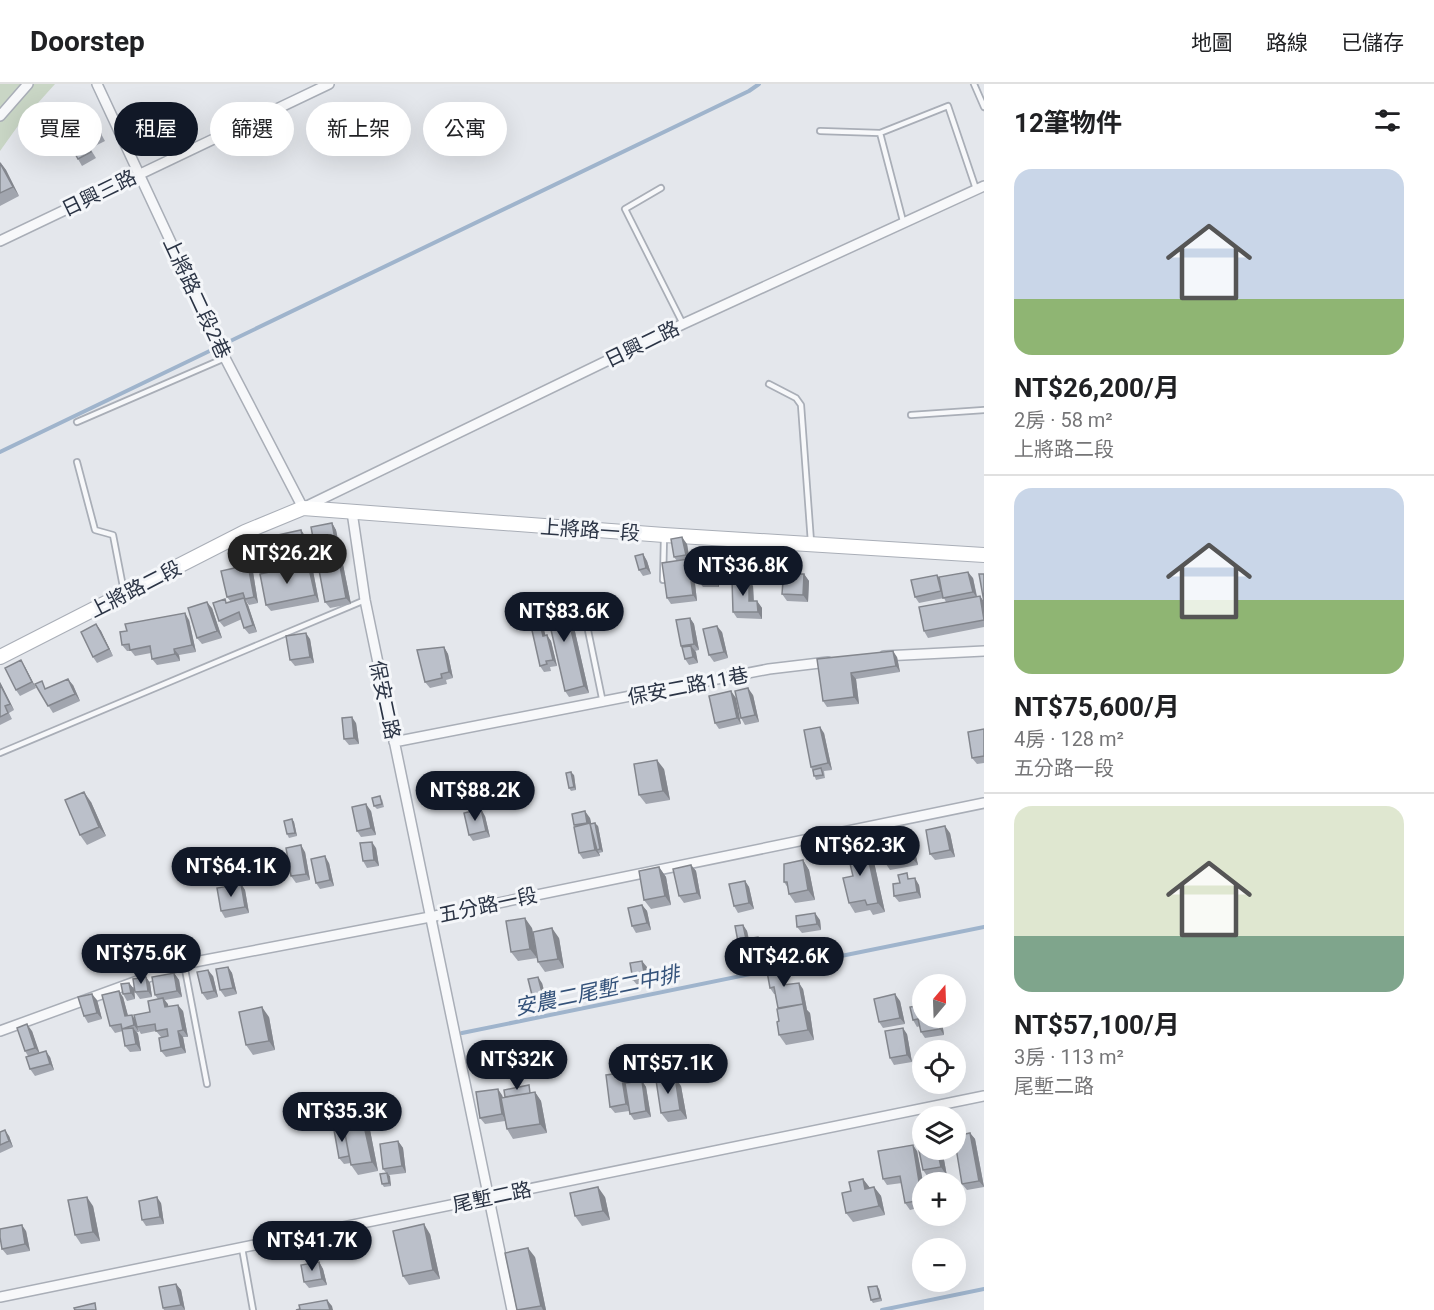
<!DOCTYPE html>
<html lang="zh-TW">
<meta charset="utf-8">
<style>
:root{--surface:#fff;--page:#f2f2f2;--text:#202124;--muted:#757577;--line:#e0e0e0;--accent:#111827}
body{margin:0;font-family:Roboto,"Noto Sans TC",sans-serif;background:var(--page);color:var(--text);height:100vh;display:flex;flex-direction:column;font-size:22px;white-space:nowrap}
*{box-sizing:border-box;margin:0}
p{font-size:20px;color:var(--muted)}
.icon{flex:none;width:33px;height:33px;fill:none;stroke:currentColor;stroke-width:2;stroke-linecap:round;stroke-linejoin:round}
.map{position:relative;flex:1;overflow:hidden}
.side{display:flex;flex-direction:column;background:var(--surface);width:450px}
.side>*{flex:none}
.top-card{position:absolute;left:18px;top:18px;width:570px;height:54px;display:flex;gap:12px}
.needle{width:39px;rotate:19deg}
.controls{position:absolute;left:912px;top:890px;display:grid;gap:12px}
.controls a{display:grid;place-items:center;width:54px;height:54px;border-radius:50%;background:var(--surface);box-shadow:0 6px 24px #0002;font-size:30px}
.price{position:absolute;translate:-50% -51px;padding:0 14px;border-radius:21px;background:var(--accent);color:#fff;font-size:20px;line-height:39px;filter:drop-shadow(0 2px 3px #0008)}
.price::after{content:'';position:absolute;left:50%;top:36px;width:18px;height:14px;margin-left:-9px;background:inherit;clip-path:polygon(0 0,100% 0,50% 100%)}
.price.active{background:#222;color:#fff}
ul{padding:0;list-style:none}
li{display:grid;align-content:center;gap:12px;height:318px;padding:0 30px}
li+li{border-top:2px solid var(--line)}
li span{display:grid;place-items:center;height:186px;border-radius:18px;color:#555}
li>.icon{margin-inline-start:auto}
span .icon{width:108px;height:108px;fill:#fffc;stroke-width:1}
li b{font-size:26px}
h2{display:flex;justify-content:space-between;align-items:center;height:72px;padding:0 30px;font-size:26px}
.pill{padding:0 21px;border-radius:27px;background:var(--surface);box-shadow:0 6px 24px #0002;font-size:21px;line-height:54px}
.pill.active{background:var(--accent);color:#fff}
header{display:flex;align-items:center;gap:36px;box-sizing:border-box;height:84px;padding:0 30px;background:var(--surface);border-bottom:2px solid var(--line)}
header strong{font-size:28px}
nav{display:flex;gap:33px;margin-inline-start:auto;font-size:21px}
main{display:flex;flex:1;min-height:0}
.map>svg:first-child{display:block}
</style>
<header>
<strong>Doorstep</strong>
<nav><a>地圖</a><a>路線</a><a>已儲存</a></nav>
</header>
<main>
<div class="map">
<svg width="984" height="1226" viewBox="0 0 984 1226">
<rect width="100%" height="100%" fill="#e4e7ec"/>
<path fill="#c9d6c5" d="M0,0H55L20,39L0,67Z"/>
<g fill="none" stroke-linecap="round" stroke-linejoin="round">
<path stroke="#9fb4cc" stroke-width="4" d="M0,368L749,7L759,0
M777,885L984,843
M462,949L770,886
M882,1226L984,1205"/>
<g stroke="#a9aeb7" stroke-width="8">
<path id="lane" d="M974,0L984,23
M820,47L880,49L948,22L976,105
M880,49L903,137
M661,104L625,125L683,240
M769,300L796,314L801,321L811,458
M911,331L984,326
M77,338L225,274
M77,378L95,446L113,451L124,508
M663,496L664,453
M583,522L603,619
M0,669L365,516
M184,880L207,1000
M242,1164L253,1226"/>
</g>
<g stroke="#a9aeb7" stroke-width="12">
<path id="street" d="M97,0L225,274L303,424L683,240L984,102
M0,32L28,0
M0,157L329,0
M352,428L365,516L512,1226
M884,572L984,567
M394,658L769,585L828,578
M0,947L184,880L430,833L984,719
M0,1213L984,1012"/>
</g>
<g stroke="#a9aeb7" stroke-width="16">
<path id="secondary" d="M0,573L245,448L303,424L664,451L984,471"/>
</g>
<use href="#lane" stroke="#f7f8fa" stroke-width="4.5"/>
<use href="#street" stroke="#f7f8fa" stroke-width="9"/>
<use href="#secondary" stroke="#fff" stroke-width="14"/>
</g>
<path fill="#a1a5ae" d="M89,28L105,57L93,63L89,57Z
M83,53L96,74L82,82L78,75Z
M0,78L6,86L19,112L0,122Z
M332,439L336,446L351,520L330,524L325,518Z
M301,446L305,452L312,480H308L313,487L319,518L271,527L266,521L261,490L257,484Z
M687,460L690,478L693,482L697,517L671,520L667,514L677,477L674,473Z
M643,470L647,477L651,490L643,492L639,486Z
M714,480L719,486V503H703L698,497Z
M248,481L253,488L258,519L249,521L245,516L248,521L257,548L249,550L244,544L242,535L224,543L219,537L227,519L231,518L227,513Z
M804,490L809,497L808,518L787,517L782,510L788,497Z
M984,490V543L928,554L924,547L946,518L944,514L919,519L915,513L939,493L973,494L977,512H980L984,518Z
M753,502L754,517H757L762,524V535L737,534L733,528Z
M568,517L589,609L569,613L565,607Z
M212,524L222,554L202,560L197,554Z
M538,531L542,537L545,551L551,557L557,582L550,583L551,587L544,588L540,582Z
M690,534L694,540L699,566L695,567L698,579L689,581L685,575L683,565L681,562Z
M189,536L196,568L179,571L180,577L157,581L152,575L151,569L135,572L131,567H127L122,561Z
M96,540L101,547L113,572L97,579L93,573Z
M722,548L728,574L714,578L709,571Z
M310,555L314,579L295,582L290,576Z
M444,563L448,570L453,594L446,596L447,600L430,604L425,598Z
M897,573L900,588L856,595L859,620L827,623L823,617L817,575Z
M25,583L36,604L20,612L16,606Z
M0,598L14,626L9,629L12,635L0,641Z
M35,600L47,605L73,601L80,617L53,629Z
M731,607L741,640L719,645L715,639Z
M753,611L759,638L745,641L741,634Z
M356,639L359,660L349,661L344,655Z
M984,645V679L977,680L972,674Z
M824,649L832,686L824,687L825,694L816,696L811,683Z
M664,685L670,716L646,720L639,711Z
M574,691L576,706L571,707L569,704Z
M476,694L480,701L484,719L469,722L464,715Z
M382,715L384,723L377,725L374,722Z
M91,718L106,752L87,761L80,751Z
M371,727L376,751L361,753L357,747Z
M485,732L490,753L473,757L469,751Z
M590,734L591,740L598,742L603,768L599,769L600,772L583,775L579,769L574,741Z
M292,735L294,738L297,752L289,754L287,750Z
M950,749L955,773L935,776L930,770Z
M865,759L872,769L885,828L873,831L870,826L855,829L849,819L853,792Z
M914,763L918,781L890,786L886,780Z
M376,764L379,782L367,784L363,777Z
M305,768L310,796L296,799L291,792Z
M803,776L809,786L815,816L795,819L789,810L788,804L784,798Z
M329,779L334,802L320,805L316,799Z
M691,781L696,787L701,815L684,819L679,812Z
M659,783L666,793L671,821L651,825L644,816Z
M911,795L919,801L921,814L899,818L894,812L900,799Z
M745,797L749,803L754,825L738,829L734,822Z
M241,800L245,806L249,829L225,834L221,827Z
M642,821L647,827L651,846L636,849L632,842Z
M820,836L821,846L802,849L797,843Z
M743,841L747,847L749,855L758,853L762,859L764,870L744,874L740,868Z
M532,844L537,874L518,877L511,868Z
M559,854L564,884L545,888L538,878Z
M779,879L783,886L786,901L803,905L807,926L810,929L814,956L786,961L779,951L778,924L775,910H774L770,904Z
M228,883L232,889L237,910L225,913L220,906Z
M647,883L650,900L638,902L633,896Z
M174,889L179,896L182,913L165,916L168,923L183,927L188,953H183L186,969L166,973L161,967V953L156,947L141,950L138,945L139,948H137L138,950L141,967L130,968L125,962L123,947L115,949L110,942L123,913L128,932L136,936L150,928L158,915L155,911Z
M213,892L218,913L207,916L202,909Z
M146,893L150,899L152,913L140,915L135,908Z
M129,899L134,905L135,915L127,917L123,910Z
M542,899L547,918L537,921L533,915Z
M97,916L102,935L88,939L84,932Z
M900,917L905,940L883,944L879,938Z
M269,933L275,966L253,971L246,961Z
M922,933H942L939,934L942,938L944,951L925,954L921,948L920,942L917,943L913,936Z
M32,947L39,969L50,973L54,986L35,992L30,985L28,972L25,967Z
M907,950L912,978L894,981L890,974Z
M626,995L627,999L642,997L646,1003L651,1033L634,1036L630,1030L629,1027L615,1029L610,1023Z
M681,1002L687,1035L668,1038L661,1029Z
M535,1008L541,1017L547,1049L513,1055L507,1045L505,1037L485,1040L480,1034L502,1011L503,1013Z
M370,1046L378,1087L358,1091L351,1081V1079L344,1080L339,1074Z
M0,1048L9,1052L13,1063L0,1069Z
M970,1049L975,1055L984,1103L967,1106L962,1100Z
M398,1057L403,1064L406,1089L389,1091L391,1102L384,1103L382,1100L386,1089L383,1085Z
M922,1065H942L947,1092L930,1096L923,1086Z
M917,1067L923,1098L922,1123L910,1126L905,1119L902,1099L887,1101L883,1095Z
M863,1095L870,1104L874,1103L881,1112L885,1131L853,1138L846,1129L851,1107Z
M605,1113L610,1136L582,1142L575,1132Z
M161,1119L164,1140L146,1142L142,1136Z
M93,1122L100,1157L81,1160L75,1151Z
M26,1147L30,1167L7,1171L2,1165Z
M430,1150L440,1195L409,1201L403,1192Z
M535,1173L546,1226H517Z
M319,1178L323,1185L327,1201L309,1204L304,1198Z
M176,1200L181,1206L185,1226H164L163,1224Z
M879,1205L882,1217L873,1219L871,1216Z"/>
<path fill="#83868d" d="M0,78L6,86L19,112L13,103Z
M332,439L336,446L351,520L346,514Z
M301,446L305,452L312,480L307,473Z
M682,453L687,460L690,478L686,471Z
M643,470L647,477L651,490L646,484Z
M688,475L693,482L697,517L693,511Z
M308,480L313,487L319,518L315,511Z
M714,480L719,486V503L715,496Z
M248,481L253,488L258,519L254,513Z
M968,488L973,494L977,514L973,508Z
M804,490L809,497L808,518L803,511Z
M749,495L753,502L754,524L749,517Z
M563,511L568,517L589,609L584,602Z
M980,512L984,518V533Z
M244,514L248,521L257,548L253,541Z
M757,517L762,524V535L758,528Z
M207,518L212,524L222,554L217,547Z
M185,529L189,536L196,568L192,561Z
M538,531L542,537L547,558L543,552Z
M690,534L694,540L699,566L694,560Z
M96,540L101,547L113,572L109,565Z
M717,542L722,548L728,574L724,568Z
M306,549L310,555L314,579L310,573Z
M547,551L551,557L557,582L553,576Z
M691,562L696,568L698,579L693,573Z
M444,563L448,570L453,594L449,588Z
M174,565L179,571L180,577L175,570Z
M893,567L897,573L900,588L896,582Z
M21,576L25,583L36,604L32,598Z
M851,589L856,595L859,620L854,613Z
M68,595L73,601L80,617L75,610Z
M0,598L14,626L10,620L0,600Z
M748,604L753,611L759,638L755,631Z
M731,607L736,614L741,640L737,634Z
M352,633L356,639L359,660L354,654Z
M820,643L824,649L832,686L828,679Z
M657,676L664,685L670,716L663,707Z
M571,688L574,691L576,706L574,703Z
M476,694L480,701L484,719L479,713Z
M84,708L91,718L106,752L99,743Z
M366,720L371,727L376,751L371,744Z
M481,725L485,732L490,753L486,747Z
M585,727L590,734L597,766L599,769L600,772L595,766L591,745L587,739Z
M292,735L294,738L297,752L295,749Z
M595,739L598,742L603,768L600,765Z
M945,742L950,749L955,773L950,766Z
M910,757L914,763L918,781L913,775Z
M372,758L376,764L379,782L374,776Z
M865,759L872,769L885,828L878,819Z
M301,761L305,768L310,796L306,790Z
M325,772L329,779L334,802L330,796Z
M803,776L809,786L815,816L808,806Z
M691,781L696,787L701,815L697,809Z
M659,783L666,793L671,821L665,812Z
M915,794L919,801L921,814L917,808Z
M745,797L749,803L754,825L749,819Z
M241,800L245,806L249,829L245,823Z
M642,821L647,827L651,846L647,839Z
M815,829L820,836L821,846L817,840Z
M525,834L532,844L537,874L530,865Z
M743,841L747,847L750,862L746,855Z
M552,844L559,854L564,884L558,875Z
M758,853L762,859L764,870L760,864Z
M642,877L647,883L650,900L645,894Z
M779,879L783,886L788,908L783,901Z
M228,883L232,889L237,910L233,904Z
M208,886L213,892L218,913L214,907Z
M174,889L179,896L182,913L177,907Z
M146,893L150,899L152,913L148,907Z
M538,893L542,899L547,918L543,912Z
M129,899L134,905L135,915L131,909Z
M799,899L803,905L807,926L810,929L814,956L808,946Z
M119,907L123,913L130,939L125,932Z
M92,910L97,916L102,935L97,929Z
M895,910L900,917L905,940L900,934Z
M163,914L168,920L169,930L165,923Z
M178,921L183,927L188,953L183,946Z
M262,923L269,933L275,966L269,957Z
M132,931L136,937L137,943L139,948L134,941Z
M938,933L942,938L944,951L940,945Z
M27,940L32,947L40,970L35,964Z
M133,944L138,950L141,967L136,960Z
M903,944L907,950L912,978L907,971Z
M178,947L183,953L186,969L181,963Z
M46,967L50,973L54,986L50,980Z
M621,989L626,995L631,1026L626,1020Z
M675,993L681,1002L687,1035L680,1026Z
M642,997L646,1003L651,1033L646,1027Z
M498,1005L502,1011L506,1037L502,1030Z
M535,1008L541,1017L547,1049L540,1040Z
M363,1037L370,1046L378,1087L372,1078Z
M5,1046L9,1052L13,1063L9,1057Z
M970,1049L975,1055L984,1103L979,1097Z
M398,1057L403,1064L406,1089L402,1082Z
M913,1061L917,1067L923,1098L922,1115Z
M937,1065H942L947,1092L941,1083Z
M387,1089L390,1092L391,1102L389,1099Z
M863,1095L870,1104L865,1105Z
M598,1103L605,1113L610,1136L603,1127Z
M874,1103L881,1112L885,1131L879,1122Z
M87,1113L93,1122L100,1157L93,1148Z
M157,1113L161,1119L164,1140L160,1133Z
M424,1140L430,1150L440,1195L433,1186Z
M22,1141L26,1147L30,1167L25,1160Z
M528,1164L535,1173L546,1226H543L541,1222Z
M319,1178L323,1185L327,1201L322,1195Z
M176,1200L181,1206L185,1226L181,1221Z
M877,1202L879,1205L882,1217L880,1214Z
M327,1216L332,1222L333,1226H330Z"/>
<path fill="#bbc0ca" stroke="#83868d" stroke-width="1.5" d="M84,21L101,50L89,57L72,28Z
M79,46L91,68L78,75L66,53Z
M0,79L13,103L0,109Z
M332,439L346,514L325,518L311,443Z
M301,446L307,473L257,484L251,457Z
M682,453L686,471L674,473L671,455Z
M643,470L646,484L639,486L635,472Z
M688,475L693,511L667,514L662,479Z
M308,480L315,511L266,521L260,490Z
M697,480H714L715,496L698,497Z
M248,481L254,513L245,515L243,509L227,513L221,487Z
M968,488L973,508L943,514L939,493Z
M788,490H804L803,511L782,510L783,497H788Z
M979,490H984V518Z
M937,491L941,507L915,513L911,496Z
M749,495V517H757L758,528H733L732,496Z
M563,511L584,602L565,607L544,515Z
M980,512L984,536L924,547L919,523Z
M244,514L253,541L244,544L239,528L219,537L213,519L225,515L226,519Z
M207,518L217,547L197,554L188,524Z
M185,529L192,561L174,565L175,570L152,575L150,562L130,566L129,560L122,561L120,548L127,547L125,540Z
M538,531L543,552L547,551L553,576L546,577L547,580L540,582L529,533Z
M690,534L694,560L681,562L676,536Z
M96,540L109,565L93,573L81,548Z
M717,542L724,568L709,571L703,545Z
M306,549L310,573L290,576L286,552Z
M691,562L693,573L685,575L682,563Z
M444,563L449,588L441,590L442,594L425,598L417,566Z
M893,567L896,582L851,589L854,613L823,617L817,575Z
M21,576L32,598L16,606L5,584Z
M68,595L75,610L48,622L35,600L42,597L45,605Z
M0,600L10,620L5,622L8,629L0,633Z
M748,604L755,631L741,634L735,607Z
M731,607L737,634L715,639L709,612Z
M352,633L354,654L344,655L342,634Z
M820,643L828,679L811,683L804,646Z
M984,645V672L972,674L968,648Z
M657,676L663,707L639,711L634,680Z
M821,684L823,691L814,692L813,686Z
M571,688L574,703L569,704L566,689Z
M476,694L479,713L464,715L461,698Z
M84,708L99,743L80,751L65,716Z
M380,712L382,720L374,722L372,714Z
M366,720L371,744L357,747L352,723Z
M481,725L486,747L469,751L464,729Z
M585,727L587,739L574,741L572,730Z
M292,735L295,749L287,750L284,737Z
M590,739L595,766L579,769L574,743Z
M595,739L600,765L597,766L590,740Z
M945,742L950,766L930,770L926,746Z
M910,757L913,775L886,780L884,758Z
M372,758L374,776L363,777L360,759Z
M865,759L878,819L867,821L865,816L849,819L843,794L853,792L846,763Z
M301,761L306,790L291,792L286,764Z
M325,772L330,796L316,799L311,775Z
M803,776L808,806L789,810L787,798H784V780Z
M691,781L697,809L679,812L673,785Z
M659,783L665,812L644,816L639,787Z
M907,789L908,795L915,794L917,808L894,812L893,800L900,799L898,791Z
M745,797L749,819L734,822L729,800Z
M241,800L245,823L221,827L217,804Z
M642,821L647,839L632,842L628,824Z
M815,829L817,840L797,843L796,832Z
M525,834L530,865L511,868L506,837Z
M743,841L746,855L758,853L760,864L740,868L735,842Z
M552,844L558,875L538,878L533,848Z
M642,877L645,894L633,896L630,879Z
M779,879L783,901L799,899L803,920L778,924L774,903L770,904L766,882Z
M228,883L233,904L220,906L216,885Z
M208,886L214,907L202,909L197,888Z
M174,889L177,907L155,911L152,893Z
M146,893L148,907L135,908L133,895Z
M538,893L543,912L533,915L528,895Z
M129,899L131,909L123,910L121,900Z
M119,907L125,932L132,931L134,941L122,945L121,940L110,942L102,911Z
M92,910L97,929L84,932L78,913Z
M895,910L900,934L879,938L874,915Z
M163,914L165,923L178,921L183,946L178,947L181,963L161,967L159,954L168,952L167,945L156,947L155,940L137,943L134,931L150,928L148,917Z
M803,920L808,946L779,951L777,938L779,937L777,925Z
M922,921V933H938L940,945L921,948L918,935L913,936L910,923Z
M262,923L269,957L246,961L239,928Z
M27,940L35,964L25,967L17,944Z
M133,944L136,960L125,962L122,945Z
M903,944L907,971L890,974L885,947Z
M46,967L50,980L30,985L26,973Z
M621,989L626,1020L610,1023L606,991Z
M675,993L680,1026L661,1029L656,996Z
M642,997L646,1027L630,1030L625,999Z
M529,1001L530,1009L505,1013L504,1006Z
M498,1005L502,1030L480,1034L476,1008Z
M535,1008L540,1040L507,1045L501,1014Z
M363,1037L372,1078L351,1081L343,1040Z
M344,1044L349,1072L339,1074L334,1046Z
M5,1046L9,1057L0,1061V1048Z
M970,1049L979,1097L962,1100L956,1064V1052Z
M922,1051V1065H937L941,1083L923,1086L916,1052Z
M398,1057L402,1082L383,1085L380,1060Z
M913,1061L922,1116L905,1119L900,1092L883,1095L878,1067Z
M387,1089L389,1099L382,1100L380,1090Z
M863,1095L865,1105L874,1103L879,1122L846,1129L842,1109L851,1107L849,1098Z
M598,1103L603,1127L575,1132L570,1109Z
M87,1113L93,1148L75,1151L68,1116Z
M157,1113L160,1133L142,1136L139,1117Z
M424,1140L433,1186L403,1192L393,1147Z
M22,1141L25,1160L2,1165L0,1153V1145Z
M528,1164L541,1222L517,1226L505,1169Z
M319,1178L322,1195L304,1198L301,1181Z
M176,1200L181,1221L163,1224L159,1203Z
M877,1202L880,1214L871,1216L868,1203Z
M327,1216L330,1226H296L300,1225L299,1221Z
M95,1219L96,1226H75L74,1224Z"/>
<g text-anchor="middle" stroke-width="6" stroke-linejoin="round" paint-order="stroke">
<g font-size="20" fill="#2b3445" stroke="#f4f6f9">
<text transform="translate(99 109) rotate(-26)" y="7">日興三路</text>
<text transform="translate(197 214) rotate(65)" y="7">上將路二段2巷</text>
<text transform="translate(642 260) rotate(-26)" y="7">日興二路</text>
<text transform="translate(590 446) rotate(4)" y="7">上將路一段</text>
<text transform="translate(135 505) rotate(-27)" y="7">上將路二段</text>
<text transform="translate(688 602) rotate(-11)" y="7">保安二路11巷</text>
<text transform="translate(385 616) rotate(78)" y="7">保安二路</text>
<text transform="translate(488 821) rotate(-12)" y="7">五分路一段</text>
<text transform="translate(492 1113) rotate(-12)" y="7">尾塹二路</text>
</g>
<g font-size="21" font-style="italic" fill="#34527a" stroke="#f4f6f9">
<text transform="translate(597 907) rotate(-12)" y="7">安農二尾塹二中排</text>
</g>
</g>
</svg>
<div class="controls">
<a><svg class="needle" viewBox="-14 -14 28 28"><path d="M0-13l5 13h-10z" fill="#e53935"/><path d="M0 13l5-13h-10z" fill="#757577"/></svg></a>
<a><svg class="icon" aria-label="locate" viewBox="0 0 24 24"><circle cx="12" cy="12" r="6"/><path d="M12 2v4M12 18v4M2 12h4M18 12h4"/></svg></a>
<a><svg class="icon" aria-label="layers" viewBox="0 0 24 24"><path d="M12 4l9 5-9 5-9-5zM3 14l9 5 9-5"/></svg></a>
<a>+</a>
<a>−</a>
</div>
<b class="price active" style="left:287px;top:501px">NT$26.2K</b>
<b class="price" style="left:743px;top:513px">NT$36.8K</b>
<b class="price" style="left:564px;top:559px">NT$83.6K</b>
<b class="price" style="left:475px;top:738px">NT$88.2K</b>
<b class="price" style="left:860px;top:793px">NT$62.3K</b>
<b class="price" style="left:231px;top:814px">NT$64.1K</b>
<b class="price" style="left:141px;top:901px">NT$75.6K</b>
<b class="price" style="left:784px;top:904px">NT$42.6K</b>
<b class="price" style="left:517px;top:1007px">NT$32K</b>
<b class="price" style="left:668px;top:1011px">NT$57.1K</b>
<b class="price" style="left:342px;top:1059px">NT$35.3K</b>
<b class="price" style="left:312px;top:1188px">NT$41.7K</b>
<div class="top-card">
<a class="pill">買屋</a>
<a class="pill active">租屋</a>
<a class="pill">篩選</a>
<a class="pill">新上架</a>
<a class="pill">公寓</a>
</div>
</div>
<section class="side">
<h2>12筆物件<svg class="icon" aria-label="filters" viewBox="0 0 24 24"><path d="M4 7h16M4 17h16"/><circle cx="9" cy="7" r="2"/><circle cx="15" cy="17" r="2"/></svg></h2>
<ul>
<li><span style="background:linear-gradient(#c9d6e8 70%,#8fb573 0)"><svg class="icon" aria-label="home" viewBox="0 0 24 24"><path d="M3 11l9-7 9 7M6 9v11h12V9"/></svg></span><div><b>NT$26,200/月</b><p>2房 · 58 m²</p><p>上將路二段</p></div></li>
<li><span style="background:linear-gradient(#c9d6e8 60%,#8fb573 0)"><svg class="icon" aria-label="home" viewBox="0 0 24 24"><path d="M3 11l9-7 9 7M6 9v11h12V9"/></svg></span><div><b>NT$75,600/月</b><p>4房 · 128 m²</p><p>五分路一段</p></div></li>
<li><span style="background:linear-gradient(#dfe7d0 70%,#7fa58c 0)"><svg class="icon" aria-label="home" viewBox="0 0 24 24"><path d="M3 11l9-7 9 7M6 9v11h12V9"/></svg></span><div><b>NT$57,100/月</b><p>3房 · 113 m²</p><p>尾塹二路</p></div></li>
</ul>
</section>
</main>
